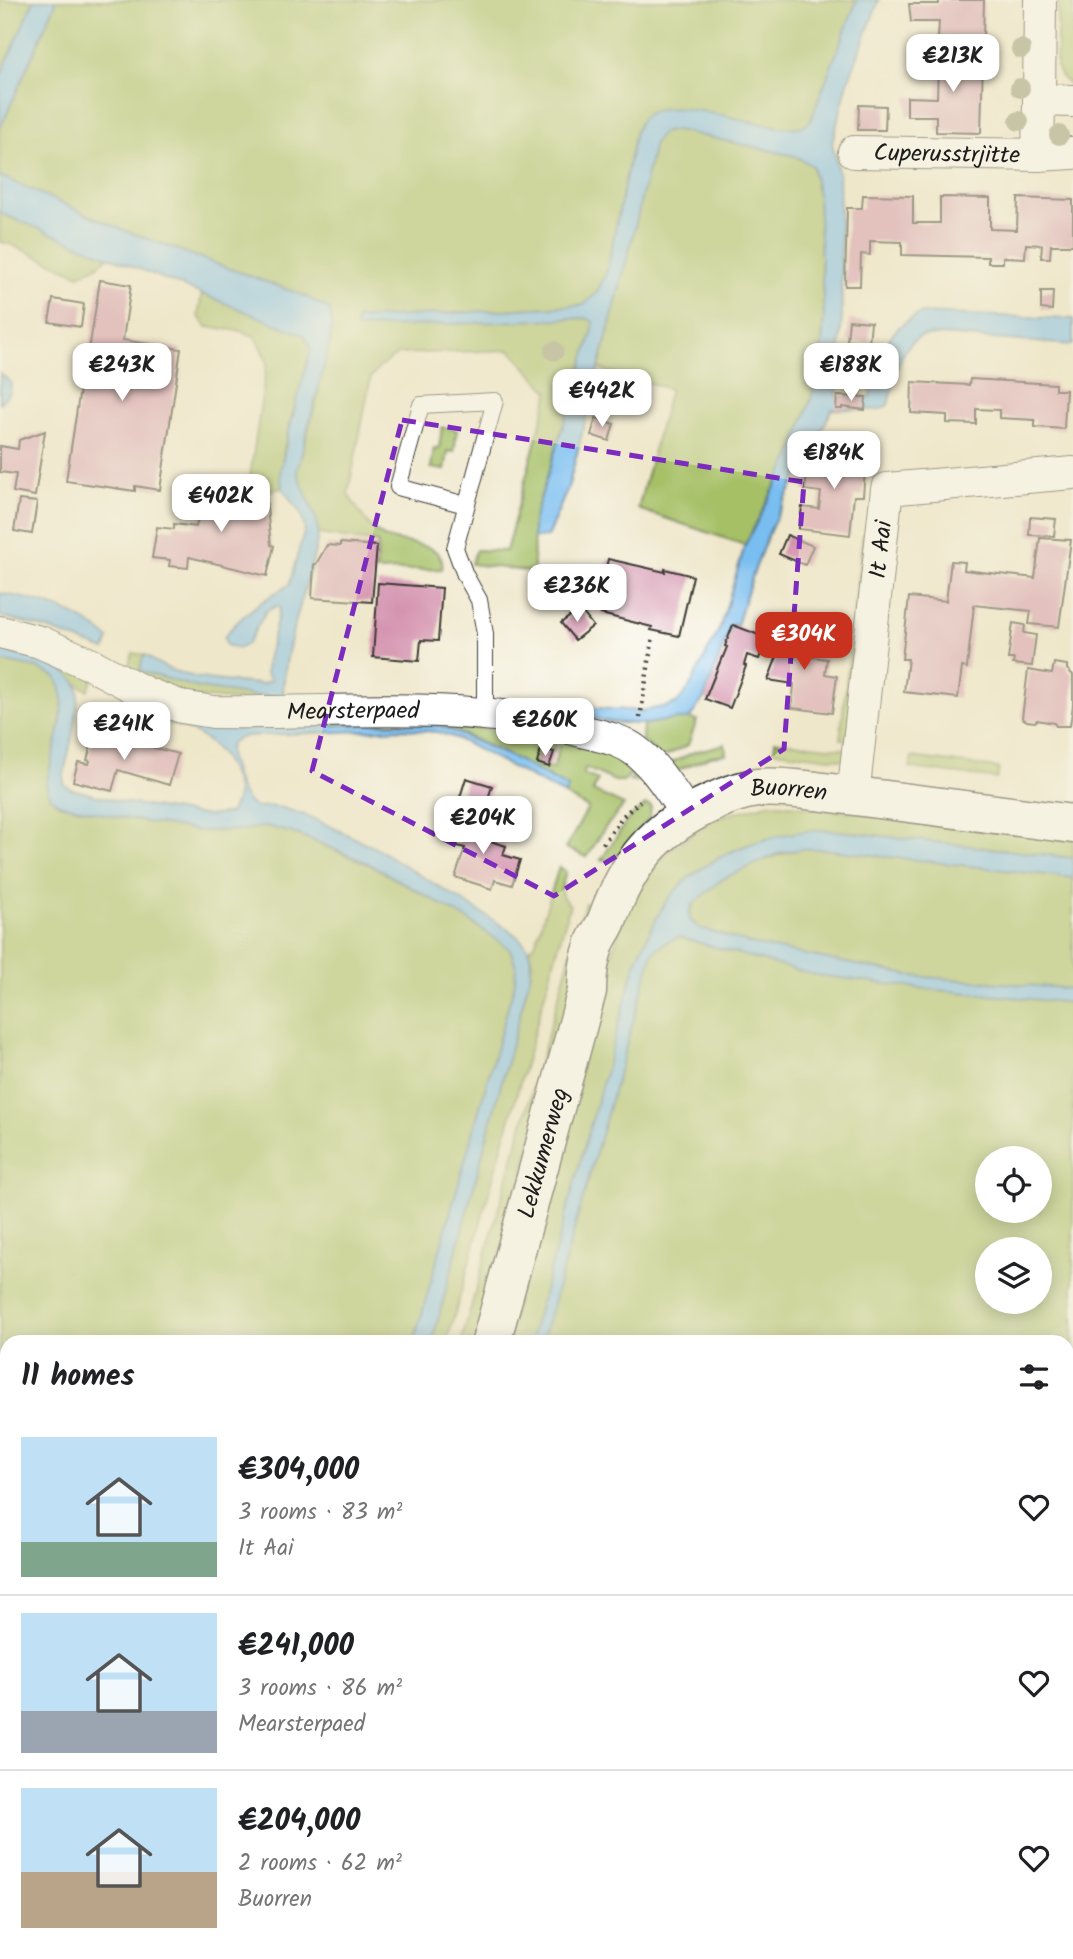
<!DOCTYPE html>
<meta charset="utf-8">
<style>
:root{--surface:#fff;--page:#f2f2f2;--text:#202124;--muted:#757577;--line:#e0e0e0;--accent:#c8321e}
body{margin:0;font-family:Kalam,sans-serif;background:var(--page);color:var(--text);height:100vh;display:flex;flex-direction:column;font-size:26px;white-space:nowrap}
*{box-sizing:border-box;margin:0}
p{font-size:23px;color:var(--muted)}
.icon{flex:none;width:38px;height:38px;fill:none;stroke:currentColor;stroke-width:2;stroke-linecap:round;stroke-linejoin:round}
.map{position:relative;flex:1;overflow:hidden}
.side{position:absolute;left:0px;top:1335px;width:1074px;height:625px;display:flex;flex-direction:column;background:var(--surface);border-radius:21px 21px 0 0;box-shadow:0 4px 18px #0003}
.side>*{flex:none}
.controls{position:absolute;left:975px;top:1146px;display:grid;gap:14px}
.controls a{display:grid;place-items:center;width:77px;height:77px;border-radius:50%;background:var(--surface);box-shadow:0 4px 18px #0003;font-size:35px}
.price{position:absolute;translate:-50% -60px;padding:0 16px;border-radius:14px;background:#fff;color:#222;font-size:23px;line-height:46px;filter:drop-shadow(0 2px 4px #0008)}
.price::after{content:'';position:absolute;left:50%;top:42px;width:21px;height:16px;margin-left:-10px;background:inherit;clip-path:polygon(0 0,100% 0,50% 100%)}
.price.active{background:var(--accent);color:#fff}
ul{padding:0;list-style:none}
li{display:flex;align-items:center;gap:21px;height:175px;padding:0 21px}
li+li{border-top:2px solid var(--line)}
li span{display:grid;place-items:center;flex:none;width:196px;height:140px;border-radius:0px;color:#555}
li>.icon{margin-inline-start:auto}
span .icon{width:84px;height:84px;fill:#fffc;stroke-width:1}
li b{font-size:30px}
h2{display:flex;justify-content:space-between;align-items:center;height:84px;padding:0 21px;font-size:30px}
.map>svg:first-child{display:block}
</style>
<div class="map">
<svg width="1073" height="1959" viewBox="0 0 1073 1959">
<rect width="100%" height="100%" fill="#fdfcf7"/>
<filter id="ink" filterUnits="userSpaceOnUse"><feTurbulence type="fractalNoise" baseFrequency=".0143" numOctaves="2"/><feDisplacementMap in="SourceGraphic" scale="14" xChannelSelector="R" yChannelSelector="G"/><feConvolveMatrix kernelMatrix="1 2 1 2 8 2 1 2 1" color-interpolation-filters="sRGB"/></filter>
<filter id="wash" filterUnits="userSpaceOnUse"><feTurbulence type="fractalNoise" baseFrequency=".00686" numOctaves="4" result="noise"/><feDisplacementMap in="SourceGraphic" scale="28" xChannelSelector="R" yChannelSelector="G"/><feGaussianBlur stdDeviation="1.57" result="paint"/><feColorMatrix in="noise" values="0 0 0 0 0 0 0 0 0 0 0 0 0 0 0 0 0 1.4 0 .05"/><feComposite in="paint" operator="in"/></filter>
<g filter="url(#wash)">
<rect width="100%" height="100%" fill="#efe7cb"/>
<path fill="#a6c066" stroke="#616e41" stroke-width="2" fill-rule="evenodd" d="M0,0H34L0,77Z
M57,0H857L810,122L807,126L789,129L705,112L673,109L656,111L635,132L607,271L597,292L584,305L356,319L583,318L589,319L593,322V330L533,522L534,572L471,564L476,550L506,551L549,392L510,350L398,354L380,367L371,377L348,494C358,509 367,526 382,536C399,546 447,539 442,569L376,571L378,543L318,534L312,508L301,487L297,471L318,395L328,309L304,296L123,230L0,176V129Z
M1058,0H1073V87L1063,79L1056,66Z
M676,130L795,156L812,165L818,196L824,319L820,364L812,396L792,454L745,545L638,509L670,389L599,369L635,227L654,143L662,132Z
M0,213L109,256L96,267L79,275L10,244L0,242Z
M202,293L304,334L312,348C302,390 277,446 282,488L268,491L248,490L267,362L256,337L241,331L207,327L198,316Z
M442,427L457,430L454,452L448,451L445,470L431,468L434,448L439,449Z
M863,534H871L848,740L840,739Z
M0,641L94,676L88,690C74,685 76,679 66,673C45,660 23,655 0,650Z
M133,653L145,655L142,660L140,670L199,688L255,696H283V704L182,696L135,672L129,664Z
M0,661C16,664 46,666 57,678C72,697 52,762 46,785L59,804L118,817L199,831L244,830L267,826L299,835L368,864L467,919L510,949L516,966L515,982L414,1342H7V1953H236L234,1959H0Z
M141,703L558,735L554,751L540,748L536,765L553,769L562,736L621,755L640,775L637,782L630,781L634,776L630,774L625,781H615L586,768L583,774L598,780L593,791L624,805L604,829L587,857L566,848L588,808L565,795L568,788L512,757L461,733L404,723L231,729L197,726L138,710Z
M682,718L697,720L688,745L662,758L642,740L643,724Z
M775,741L846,749L845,760L774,751Z
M725,744L726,754L711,756L676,771L667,765L694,752Z
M912,757L999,768L997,779L910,768Z
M771,803L1073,836V858L838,831C780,828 717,848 675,891C660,906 645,942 636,962L530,1342H506L606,971L628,904L667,852L715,818Z
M645,805L651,806L650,817L615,860H601L627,821Z
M801,849H822L1073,878V989L913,976L751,944L699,928L690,920C687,885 772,855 801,849Z
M559,867L566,872C562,887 556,894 570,905L447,1342H432L530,976L532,962L529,949L535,944Z
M585,903L596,906L476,1342H461Z
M678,937L810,974L927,989L1073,1003V1959H371L372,1953H1068V1342H542L653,952L664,943ZM987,1158H1040V1211H987ZM987,1250H1040V1302H987Z"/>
<path fill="#79bef0" stroke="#4a6d86" stroke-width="2" d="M34,0H57L0,129V77Z
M857,0H879L848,82L832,143L839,176L842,313L838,388L836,396L870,397C881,357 880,332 922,313L1073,319V345L940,335C935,336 928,335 923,336C899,342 894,384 888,405L879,410L832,409C814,448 792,485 773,524C758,556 747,591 737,626L732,624L704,698L689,719C675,717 660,723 645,724C619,725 595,720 570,712V706L641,711L669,706L678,702L689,688L720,628L745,545L792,454L812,396L820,364L824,319L818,196L812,166L795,156L676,130L662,133L654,143L635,227L568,488L547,537L533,538V522L593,330V322L589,319L583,318L365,328H356V319L584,305L597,292L607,271L635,132C637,128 640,121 643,117C674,87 786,145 810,122Z
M0,176L123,230L305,296L329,309L332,321L330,342L297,471C303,492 317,511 318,532C318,544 313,558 310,569C299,613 284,650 283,696H255L199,688L140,671L142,660L145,655C178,681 222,681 262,684L271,680L266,673L267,660L280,608L277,606L266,611L248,643L238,649L226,645L224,637C241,615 265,598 289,585L305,529L301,514L282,488L280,472L290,427L311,348L304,335L0,213Z
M0,373L11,383L10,392L0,403Z
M0,593C39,600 80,611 109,639L105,650L48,629L0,616Z
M0,650C21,655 67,663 77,685C83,698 67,757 64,775V784L71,789L122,802L208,816L229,813C239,801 239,791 233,777C215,730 180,726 135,716L138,710L197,726L231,729L404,723L441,726L512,757L568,788L565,795L456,738L437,732L403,729L247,736C236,739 228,741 229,754C235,773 238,797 256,808L266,806L283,808L308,816L376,848L506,928C527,942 533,950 530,976L432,1342H414L515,982L516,966L510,949L467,919L368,863L299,835L267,826L244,830L199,831L118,817L59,804L51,798L46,785L61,722L63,699L60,686L56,677L37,668L0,661Z
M815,830L838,831L1073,858V878L822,849H801L780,853L722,879L692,905L689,913L690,920L699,928L751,944L912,976L1073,989V1003L927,989L810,974L679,937L664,943L653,952L542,1342H530L636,962C645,942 660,907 675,891C710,854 765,835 815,830Z"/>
<g id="blocks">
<path fill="#d492ae" d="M939,0H984L983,40L938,39L939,22H911L909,4H939Z
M924,48H942V57L983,58L981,133L936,132V116H907V97L937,98L938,67L924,66Z
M859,105L886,106L885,130H858Z
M863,195L913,196V223H940V197L990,198V229L1017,230L1018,198L1073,200V245H1051L1050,258H1041L1042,245L1026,244L1025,258L1003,257V263H988V257L902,255V242L870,241V255L861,254L860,286H845L847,208H862Z
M100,280L131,285L123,340L181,349L160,490L135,486V491L66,481L80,389H83Z
M1041,291H1053L1052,310L1041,309Z
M53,299L84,304L81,327L49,322Z
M849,320L871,322L869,343L847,341Z
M970,379L1055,384V390H1066L1064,429L1035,427V420L999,418V410L976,409V424L947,423V415L911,413L912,382L969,385Z
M837,396L866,397L865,410L842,407V409H836Z
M596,418L614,424L609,441L591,435Z
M45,431L35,496L13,492L16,474L0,472V446L18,449L19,440Z
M826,445L860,449L857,470L865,471L863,496H854L850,535L799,529L802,507L819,509L821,492L805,490L808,465L824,467Z
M206,484L266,499L271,545L274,546L267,576L189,557L188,568L169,566L170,560L152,558L157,527L174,529V524L196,527Z
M19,500L37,502L32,534L14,531Z
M1030,517L1056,519L1054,536L1029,535Z
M787,535L813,546L805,565L779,554Z
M1040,538L1071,540L1059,627L1029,624L1031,611L974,605L967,668L962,667L958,698L904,692L908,659H902L909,597L946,601L951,561L965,562L964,570L1035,578Z
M340,543L377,546L372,602L312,598L314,564H316L327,545L340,546Z
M608,559L665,572V569L693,576L679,636L651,630L652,627L601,614L606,594L600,593Z
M378,583L442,588L438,641L421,640L419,661L373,657Z
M580,609L593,626L575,640L561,623Z
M793,615L805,619L801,647L807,648L806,656L827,659L825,674L837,676L832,713L792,708L794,684L768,680Z
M1013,623L1025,625L1024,633L1036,635L1032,666L1013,664L1014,659H1008Z
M733,625L767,638L759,659L747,655L744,665L746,666L730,708L705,699L722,657H723L727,647L725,646Z
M1054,663L1067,665V669L1073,675V705L1070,726H1056L1054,723L1037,720L1035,722L1027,721L1022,718L1028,670L1052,674Z
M95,732L178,754L169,785L118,770L112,791L73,781L78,762L89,764L90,761L87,760Z
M541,749L554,752L549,767L537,763Z
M466,778L492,786L482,818L456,810Z
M463,816L492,825L487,840L506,846L503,855L520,860L512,885L495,880L492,889L455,877L465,848L457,846Z"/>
</g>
</g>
<g filter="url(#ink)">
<use href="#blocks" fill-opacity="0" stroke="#3c3a36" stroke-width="2"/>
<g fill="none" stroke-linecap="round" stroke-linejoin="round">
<g stroke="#3c3a36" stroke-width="18">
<path id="service" d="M466,505L398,487L421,405L495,401L455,548L465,575L479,600L485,634V713"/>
</g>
<g stroke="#3c3a36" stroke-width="34">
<g id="minor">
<path d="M1040,0L1039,100L1073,101"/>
<path id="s1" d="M854,152L1038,155L1073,153"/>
<path d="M1038,155L1039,100"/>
<path id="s2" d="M0,632L40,642L92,665L145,693L182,707L213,712C334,714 459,699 578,730C596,735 617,738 633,749C655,764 671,792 687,814"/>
<path id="s3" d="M853,796L887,489L1073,473"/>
</g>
</g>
<g stroke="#3c3a36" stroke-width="41">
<g id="secondary">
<path id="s4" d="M491,1342L587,991C587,974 589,959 595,943C598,935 604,928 607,920C628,862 654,829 711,803C725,796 741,790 757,788C777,786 796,789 816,791L1073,824"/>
<path d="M319,1959L321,1953"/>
</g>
</g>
<path stroke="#3c3a36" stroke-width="4.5" stroke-dasharray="2 5" stroke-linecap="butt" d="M640,718L653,636
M603,844L623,816L640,801"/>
<use href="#service" stroke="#fff" stroke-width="16"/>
<use href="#minor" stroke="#fff" stroke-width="32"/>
<use href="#secondary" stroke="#fff" stroke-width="38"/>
</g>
<g fill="#999c7b">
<circle cx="1021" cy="49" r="10"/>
<circle cx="1020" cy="88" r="10"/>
<circle cx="1019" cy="121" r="10"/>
<circle cx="1059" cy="135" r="10"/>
<circle cx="554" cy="351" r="10"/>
</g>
</g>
<path d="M0 0H1073V1959H0ZM402,420L804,482L784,749L554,896L312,771Z" fill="#efe7cb" fill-opacity=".55" fill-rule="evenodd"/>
<path fill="none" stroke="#7b2cbf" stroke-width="5" stroke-dasharray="14 9" stroke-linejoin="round" d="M402,420L804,482L784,749L554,896L312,771Z"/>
<g text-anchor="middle" stroke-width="5" stroke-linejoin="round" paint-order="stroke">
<g font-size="24" fill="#1c1c1c" stroke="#fdfcf7">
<text dy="8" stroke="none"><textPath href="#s1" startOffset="93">Cuperusstrjitte</textPath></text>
<text dy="8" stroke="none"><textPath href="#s3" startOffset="248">It Aai</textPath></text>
<text dy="8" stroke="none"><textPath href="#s2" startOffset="369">Mearsterpaed</textPath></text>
<text dy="8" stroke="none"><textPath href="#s4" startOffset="681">Buorren</textPath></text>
<text dy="8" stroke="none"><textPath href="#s4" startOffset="196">Lekkumerweg</textPath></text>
</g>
</g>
</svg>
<div class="controls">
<a><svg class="icon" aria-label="locate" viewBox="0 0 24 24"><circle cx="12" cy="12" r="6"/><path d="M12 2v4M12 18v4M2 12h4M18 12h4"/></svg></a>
<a><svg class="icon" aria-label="layers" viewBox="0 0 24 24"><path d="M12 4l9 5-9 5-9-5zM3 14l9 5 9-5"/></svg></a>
</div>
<b class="price" style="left:953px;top:94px">€213K</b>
<b class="price" style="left:122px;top:403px">€243K</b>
<b class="price" style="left:851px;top:403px">€188K</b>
<b class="price" style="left:602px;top:429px">€442K</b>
<b class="price" style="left:834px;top:491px">€184K</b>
<b class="price" style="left:221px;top:534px">€402K</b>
<b class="price" style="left:577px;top:624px">€236K</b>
<b class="price active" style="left:804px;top:672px">€304K</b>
<b class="price" style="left:545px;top:758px">€260K</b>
<b class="price" style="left:124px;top:762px">€241K</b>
<b class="price" style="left:483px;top:856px">€204K</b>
<section class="side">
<h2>11 homes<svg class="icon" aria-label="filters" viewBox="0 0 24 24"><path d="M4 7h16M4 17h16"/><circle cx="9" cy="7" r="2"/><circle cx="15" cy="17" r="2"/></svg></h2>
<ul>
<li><span style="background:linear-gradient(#bfe0f5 75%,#7fa58c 0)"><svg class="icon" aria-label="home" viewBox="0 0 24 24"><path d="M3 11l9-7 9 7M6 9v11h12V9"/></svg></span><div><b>€304,000</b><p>3 rooms · 83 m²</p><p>It Aai</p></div><svg class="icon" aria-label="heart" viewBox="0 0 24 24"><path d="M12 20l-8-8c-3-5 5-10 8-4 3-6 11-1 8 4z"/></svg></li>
<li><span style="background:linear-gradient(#bfe0f5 70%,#9aa5b1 0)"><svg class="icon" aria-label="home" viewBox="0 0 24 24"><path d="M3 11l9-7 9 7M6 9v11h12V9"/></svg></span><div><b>€241,000</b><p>3 rooms · 86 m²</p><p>Mearsterpaed</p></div><svg class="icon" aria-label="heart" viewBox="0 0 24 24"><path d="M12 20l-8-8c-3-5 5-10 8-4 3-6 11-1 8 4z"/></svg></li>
<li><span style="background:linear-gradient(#bfe0f5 60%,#b9a48a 0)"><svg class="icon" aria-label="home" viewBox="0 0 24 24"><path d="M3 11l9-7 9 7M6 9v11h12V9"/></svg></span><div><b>€204,000</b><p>2 rooms · 62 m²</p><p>Buorren</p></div><svg class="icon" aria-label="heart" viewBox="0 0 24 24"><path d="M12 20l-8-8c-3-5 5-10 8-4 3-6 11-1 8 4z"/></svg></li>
</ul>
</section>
</div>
